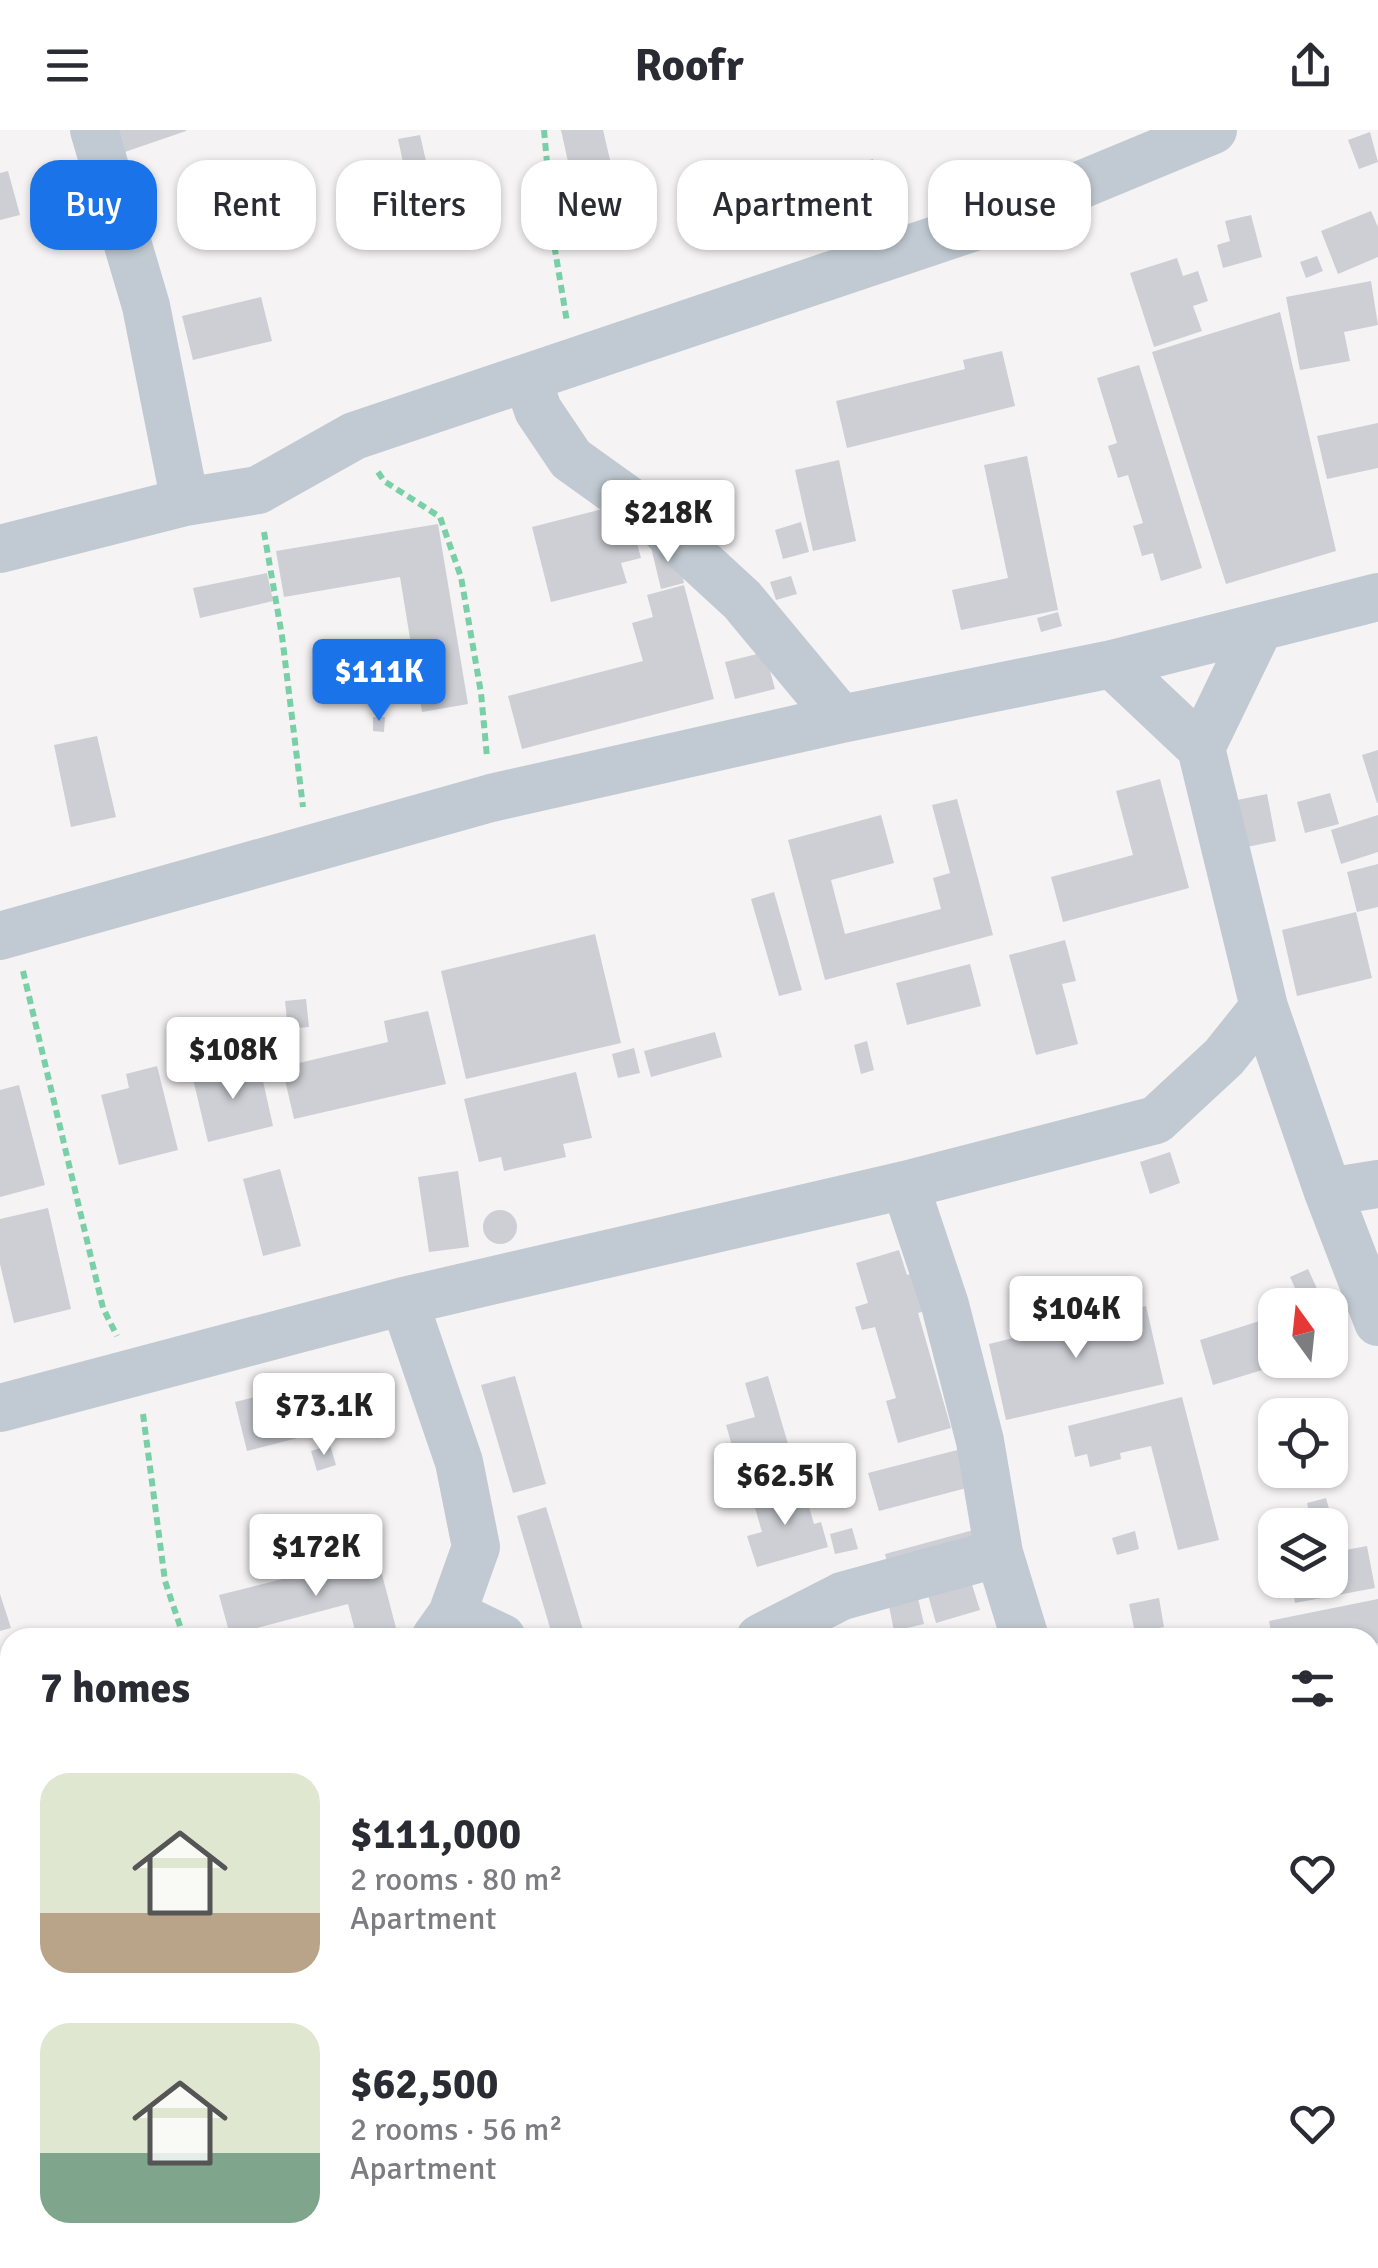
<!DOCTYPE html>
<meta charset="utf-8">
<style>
:root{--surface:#fff;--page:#f2f2f3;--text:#2b2b33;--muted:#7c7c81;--accent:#1a73e8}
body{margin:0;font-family:Signika,sans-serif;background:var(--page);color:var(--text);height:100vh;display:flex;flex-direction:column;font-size:38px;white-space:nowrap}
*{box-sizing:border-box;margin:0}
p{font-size:32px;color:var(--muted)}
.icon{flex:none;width:55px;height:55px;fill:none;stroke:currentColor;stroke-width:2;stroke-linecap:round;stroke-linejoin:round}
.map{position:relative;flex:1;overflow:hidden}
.side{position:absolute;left:0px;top:1498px;width:1380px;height:642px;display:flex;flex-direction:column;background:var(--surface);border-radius:30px 30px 0 0;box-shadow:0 2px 8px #0004}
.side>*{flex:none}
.hud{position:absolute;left:30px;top:30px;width:1320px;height:90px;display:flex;gap:20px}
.needle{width:65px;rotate:345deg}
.fabs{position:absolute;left:1258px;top:1158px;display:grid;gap:20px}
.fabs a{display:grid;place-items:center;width:90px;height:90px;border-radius:20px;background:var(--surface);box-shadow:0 2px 8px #0004;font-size:50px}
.price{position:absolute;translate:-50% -85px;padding:0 22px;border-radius:10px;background:#fff;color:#222;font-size:32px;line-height:65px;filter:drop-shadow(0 2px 5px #0008)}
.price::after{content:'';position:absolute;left:50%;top:60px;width:30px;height:22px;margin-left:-15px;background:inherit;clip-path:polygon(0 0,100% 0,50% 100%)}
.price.current{background:var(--accent);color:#fff}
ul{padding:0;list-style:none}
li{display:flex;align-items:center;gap:30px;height:250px;padding:0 40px}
li span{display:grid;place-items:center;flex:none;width:280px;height:200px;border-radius:30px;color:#555}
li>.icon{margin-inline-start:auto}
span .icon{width:120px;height:120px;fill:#fffc;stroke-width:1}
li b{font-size:42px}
h2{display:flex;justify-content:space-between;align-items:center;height:120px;padding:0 40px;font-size:42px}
.tag{padding:0 35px;border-radius:30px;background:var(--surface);box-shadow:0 2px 8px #0004;font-size:35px;line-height:90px}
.tag.current{background:var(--accent);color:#fff}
header{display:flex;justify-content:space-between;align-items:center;height:130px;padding:0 40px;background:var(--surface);font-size:45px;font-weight:700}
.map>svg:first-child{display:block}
</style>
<header><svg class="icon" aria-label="menu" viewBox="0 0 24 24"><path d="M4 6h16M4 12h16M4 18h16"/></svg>Roofr<svg class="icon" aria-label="share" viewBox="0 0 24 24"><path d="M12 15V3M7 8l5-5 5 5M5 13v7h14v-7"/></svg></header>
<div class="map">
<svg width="1378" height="2138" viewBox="0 0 1378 2138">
<rect width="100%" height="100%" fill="#f5f3f3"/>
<path fill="#cdcfd5" d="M111,0H186V1L119,24Z
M561,0H603L619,68L578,77Z
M1370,2L1378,32L1359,39L1348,10Z
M420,5L426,31L404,37L398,9Z
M873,29L878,45L855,52L849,36Z
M8,41L20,85L0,90V43Z
M1371,81L1378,97V127L1338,144L1321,101Z
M1251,85L1262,127L1223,138L1217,115L1230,111L1225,91Z
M1317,126L1323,141L1306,148L1300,132Z
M1177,128L1183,146L1198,141L1208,171L1193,176L1202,201L1154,217L1130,143Z
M1371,151L1378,195L1344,202L1350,231L1300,240L1286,167Z
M261,167L272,211L193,230L182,186Z
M1280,182L1336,421L1226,454L1152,222Z
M1002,221L1015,276L847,318L836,271L965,239L963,230Z
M1139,235L1202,438L1161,451L1153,423L1142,426L1133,396L1143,393L1128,345L1118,348L1108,316L1117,313L1097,248Z
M1378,293V338L1327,349L1317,306Z
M1027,326L1058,480L961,500L952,460L1008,448L984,335Z
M839,330L856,411L813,421L795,340Z
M626,373L641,428L621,433L627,453L551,472L532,397Z
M801,392L809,422L783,429L775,400Z
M438,394L468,574L422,582L400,447L284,467L276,421Z
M675,412L684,453L661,459L651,417Z
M267,443L273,471L200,488L193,458Z
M791,446L797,464L776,470L770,452Z
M684,455L714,569L522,619L508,566L643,531L632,493L653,487L647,465Z
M1058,482L1062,496L1041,502L1037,488Z
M765,522L775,559L735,569L725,532Z
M373,587H385L384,602L373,601Z
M97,606L116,687L71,697L54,615Z
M1378,620V673H1377L1362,625Z
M1160,649L1189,758L1063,792L1051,747L1133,725L1116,661Z
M1330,663L1339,694L1305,703L1297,672Z
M1267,664L1276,711L1247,717L1237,670Z
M957,669L993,805L825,850L788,710L881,685L894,733L831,750L845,804L941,779L933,748L950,743L932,675Z
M1378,685V722L1341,734L1331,700Z
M1378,734V777L1357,782L1347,742Z
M774,762L802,860L779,866L751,769Z
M1356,782L1372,848L1297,866L1282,800Z
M595,804L621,913L466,949L441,841Z
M1065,810L1076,851L1062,854L1078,914L1036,925L1009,825Z
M970,834L981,876L907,895L896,853Z
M306,869L309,897L288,899L285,871Z
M428,881L446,954L294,989L282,937L388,912L384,891Z
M715,902L722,927L651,947L644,921Z
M867,911L874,940L861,944L854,915Z
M634,918L640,943L618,948L612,924Z
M259,933L273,996L208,1012L193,949Z
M157,936L178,1020L119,1035L101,965L129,958L126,944Z
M576,942L592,1008L563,1014L566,1027L504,1041L501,1027L479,1032L464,969Z
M19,955L45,1055L0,1067V960Z
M1170,1022L1180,1053L1150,1064L1140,1032Z
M280,1039L301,1116L263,1126L243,1049Z
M458,1041L469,1117L429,1122L418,1047Z
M48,1078L71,1179L14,1193L0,1134V1089Z
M483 1097a17 17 0 1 1 34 0a17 17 0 1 1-34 0Z
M899,1120L907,1145L915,1143L925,1181L918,1183L951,1298L898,1313L886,1271L896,1268L875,1197L862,1200L855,1177L868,1173L856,1133Z
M1308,1139L1319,1163L1301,1171L1290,1147Z
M1100,1175L1103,1186L1146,1176L1164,1254L1006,1290L989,1214L1013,1208L1010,1197L1026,1192L1029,1202L1058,1196L1056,1186Z
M1275,1186V1230L1292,1231L1213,1255L1200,1210Z
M515,1246L546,1354L513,1363L481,1255Z
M768,1246L796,1341L744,1357L726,1295L755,1287L745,1253Z
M328,1249L340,1297L247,1321L235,1272Z
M1182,1267L1219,1410L1178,1420L1151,1316L1120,1323L1121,1329L1090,1337L1087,1324L1075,1327L1068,1296Z
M330,1315L336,1335L317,1341L311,1321Z
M969,1317L978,1355L879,1381L868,1343Z
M803,1356L814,1394L821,1392L828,1417L757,1437L747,1406L762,1402L753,1371Z
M1326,1368L1331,1386L1311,1391L1307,1373Z
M546,1377L583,1500L558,1508H553L517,1386Z
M852,1398L858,1419L835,1424L830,1404Z
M981,1398L986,1419L890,1444L885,1424Z
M1135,1401L1139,1419L1117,1425L1112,1408Z
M1367,1416L1375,1458L1295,1473L1291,1450H1330V1423Z
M377,1425L397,1502L357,1508L348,1474L230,1505L219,1465Z
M969,1445L980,1480L936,1493L926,1458Z
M0,1464L11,1498L0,1501Z
M917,1464L924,1494L894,1501L888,1471Z
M1159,1468L1164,1497L1135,1503L1129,1474Z
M1378,1469V1513L1370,1515V1508H1272L1269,1491Z
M10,1604V1642L0,1645V1607Z
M1378,1852V1953L1370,1955V1919L1374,1917L1370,1904V1854Z
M748,2130H787L789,2137L750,2138Z
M1090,2130H1136L1139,2138H1093Z"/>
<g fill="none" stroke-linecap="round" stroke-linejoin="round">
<path stroke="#7ad0a6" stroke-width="6" stroke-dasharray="8 5" stroke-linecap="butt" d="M544,0L555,120L567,192
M378,342L384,351L440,387L461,447L481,563L487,627
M264,402L282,506L303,677
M23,841L103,1178L117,1206
M143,1284L165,1451L184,1508"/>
<path stroke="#c1cad2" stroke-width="48" d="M94,0L146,176L185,372
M527,248L538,280L571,329L652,387L742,470L841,589
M0,419L185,372L258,360L354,306L1001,88L1213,0
M1112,534L1201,618L1264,877L1328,1062L1378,1192
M1201,618L1259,498
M0,806L491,668L841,589L1112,534L1378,467
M905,1055L945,1175L980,1311L999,1423L1025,1508
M1328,1062L1378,1054
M404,1171L459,1332L476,1417L452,1484L435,1508
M0,1278L404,1171L905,1055L1156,990L1224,927L1264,877
M452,1484L502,1508
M760,1508L842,1466L999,1423
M0,1737L10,1734
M1370,1771L1378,1769
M1370,2034L1378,2039
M213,2138L226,2130"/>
</g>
</svg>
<div class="fabs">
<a><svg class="needle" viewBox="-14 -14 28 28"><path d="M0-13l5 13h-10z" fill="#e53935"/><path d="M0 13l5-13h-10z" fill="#7c7c81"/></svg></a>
<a><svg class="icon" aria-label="locate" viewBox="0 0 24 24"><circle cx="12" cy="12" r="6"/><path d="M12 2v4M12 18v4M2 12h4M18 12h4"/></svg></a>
<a><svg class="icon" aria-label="layers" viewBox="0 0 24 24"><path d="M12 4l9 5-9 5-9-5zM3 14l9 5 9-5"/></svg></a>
</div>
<b class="price" style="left:668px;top:435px">$218K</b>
<b class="price current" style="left:379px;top:594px">$111K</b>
<b class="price" style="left:233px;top:972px">$108K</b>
<b class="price" style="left:1076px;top:1231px">$104K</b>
<b class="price" style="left:324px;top:1328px">$73.1K</b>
<b class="price" style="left:785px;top:1398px">$62.5K</b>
<b class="price" style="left:316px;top:1469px">$172K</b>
<div class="hud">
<a class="tag current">Buy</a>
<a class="tag">Rent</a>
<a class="tag">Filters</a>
<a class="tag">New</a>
<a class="tag">Apartment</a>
<a class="tag">House</a>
</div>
<section class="side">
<h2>7 homes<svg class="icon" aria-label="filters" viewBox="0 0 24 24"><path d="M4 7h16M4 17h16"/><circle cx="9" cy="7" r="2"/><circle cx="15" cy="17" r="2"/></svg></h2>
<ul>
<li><span style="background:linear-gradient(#dfe7d0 70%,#b9a48a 0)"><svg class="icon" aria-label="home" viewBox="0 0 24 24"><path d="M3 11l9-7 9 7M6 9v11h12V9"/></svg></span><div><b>$111,000</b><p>2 rooms · 80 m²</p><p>Apartment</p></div><svg class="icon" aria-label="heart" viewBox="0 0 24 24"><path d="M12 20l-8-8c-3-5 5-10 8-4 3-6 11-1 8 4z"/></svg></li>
<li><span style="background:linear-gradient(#dfe7d0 65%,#7fa58c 0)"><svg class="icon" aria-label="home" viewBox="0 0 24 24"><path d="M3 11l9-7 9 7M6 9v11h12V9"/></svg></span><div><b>$62,500</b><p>2 rooms · 56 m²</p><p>Apartment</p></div><svg class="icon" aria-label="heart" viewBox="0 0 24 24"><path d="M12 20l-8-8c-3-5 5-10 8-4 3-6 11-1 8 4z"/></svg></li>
</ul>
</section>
</div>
